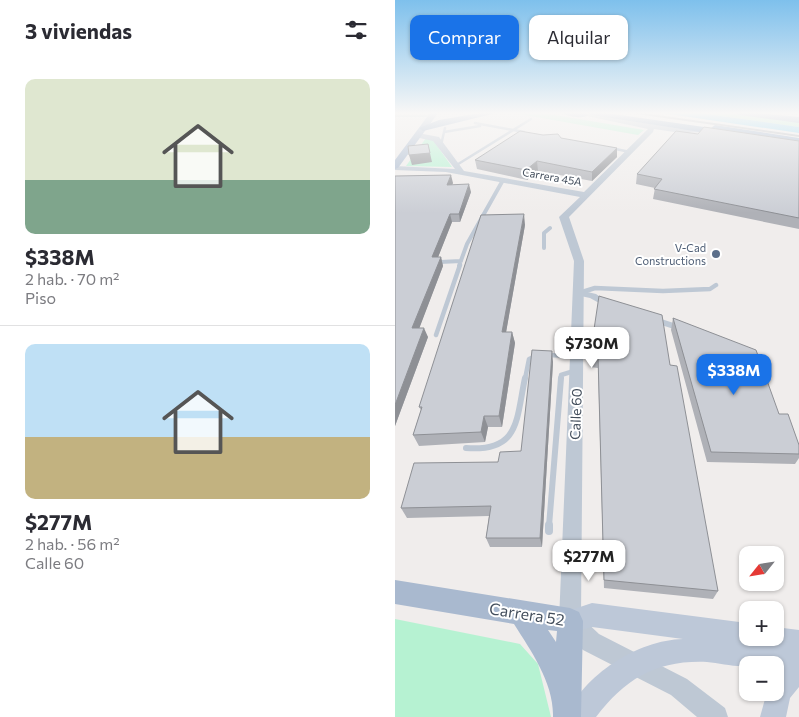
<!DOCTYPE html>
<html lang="es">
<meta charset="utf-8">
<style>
:root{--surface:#fff;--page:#f7f7f7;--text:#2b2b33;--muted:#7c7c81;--line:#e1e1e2;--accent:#1a73e8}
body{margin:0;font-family:Commissioner,sans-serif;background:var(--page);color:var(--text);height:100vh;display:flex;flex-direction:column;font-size:19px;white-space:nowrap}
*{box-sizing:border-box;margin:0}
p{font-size:16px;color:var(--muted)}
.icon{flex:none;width:28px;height:28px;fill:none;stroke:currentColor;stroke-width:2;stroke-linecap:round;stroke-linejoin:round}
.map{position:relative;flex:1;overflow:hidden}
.panel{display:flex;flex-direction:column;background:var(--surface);width:395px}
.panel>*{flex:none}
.top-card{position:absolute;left:15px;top:15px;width:314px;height:45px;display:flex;gap:10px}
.needle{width:32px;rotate:240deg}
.controls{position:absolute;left:344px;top:546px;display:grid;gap:10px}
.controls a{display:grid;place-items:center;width:45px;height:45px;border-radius:10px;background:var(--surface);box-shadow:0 1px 4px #0004;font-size:25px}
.price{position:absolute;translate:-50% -42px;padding:0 11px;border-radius:10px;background:#fff;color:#222;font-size:16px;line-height:32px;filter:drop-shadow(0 1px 2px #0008)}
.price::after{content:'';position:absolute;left:50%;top:30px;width:15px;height:11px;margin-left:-8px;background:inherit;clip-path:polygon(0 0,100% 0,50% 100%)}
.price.current{background:var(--accent);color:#fff}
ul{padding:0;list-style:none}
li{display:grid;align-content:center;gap:10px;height:265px;padding:0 25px}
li+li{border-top:1px solid var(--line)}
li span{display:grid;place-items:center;height:155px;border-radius:10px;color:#555}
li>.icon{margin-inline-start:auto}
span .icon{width:90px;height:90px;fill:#fffc;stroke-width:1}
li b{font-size:21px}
h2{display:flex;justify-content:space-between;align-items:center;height:60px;padding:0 25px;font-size:21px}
.tag{padding:0 18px;border-radius:10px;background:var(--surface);box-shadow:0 1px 4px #0004;font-size:18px;line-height:45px}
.tag.current{background:var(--accent);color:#fff}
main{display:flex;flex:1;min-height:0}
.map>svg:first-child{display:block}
</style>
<main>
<section class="panel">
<h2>3 viviendas<svg class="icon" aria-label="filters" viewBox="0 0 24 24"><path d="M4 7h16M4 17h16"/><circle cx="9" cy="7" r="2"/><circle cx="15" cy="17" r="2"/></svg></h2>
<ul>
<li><span style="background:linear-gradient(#dfe7d0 65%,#7fa58c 0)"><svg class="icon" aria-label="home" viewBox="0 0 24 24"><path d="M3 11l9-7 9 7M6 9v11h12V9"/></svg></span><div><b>$338M</b><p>2 hab. · 70 m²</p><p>Piso</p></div></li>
<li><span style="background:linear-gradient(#bfe0f5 60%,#c2b280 0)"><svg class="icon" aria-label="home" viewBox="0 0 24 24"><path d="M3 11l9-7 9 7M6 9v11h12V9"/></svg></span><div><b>$277M</b><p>2 hab. · 56 m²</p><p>Calle 60</p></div></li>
</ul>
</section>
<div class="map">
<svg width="404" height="717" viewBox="0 0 404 717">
<rect width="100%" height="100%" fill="#f0edec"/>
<path fill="#b6f2d2" d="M126,113H148L249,130L243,135L124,114Z
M304,113H335L404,121V127Z
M31,138L38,140L57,167L11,166Z
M0,619L125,644L143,664L156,717H0Z"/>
<path fill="#7fd1f3" d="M267,113H304L404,127V133Z"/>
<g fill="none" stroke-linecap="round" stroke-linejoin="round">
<path stroke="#bec8d4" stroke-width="2.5" d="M80,123L129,132
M49,132L85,126
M46,145L50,128
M216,148L235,152
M60,166L136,119"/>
<path stroke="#bec8d4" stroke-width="4" d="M149,248V233L155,228
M45,262L66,261
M64,266L72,244L108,180"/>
<path stroke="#bec8d4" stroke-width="4.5" d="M184,293L200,288L268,291L315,289L321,285
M41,335L65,265
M151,355L180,356
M130,379L134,359L143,355
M166,379V375L179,371"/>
<path stroke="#bec8d4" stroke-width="6" d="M71,448C125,452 121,420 130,378
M154,526L166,378"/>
<path stroke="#bec8d4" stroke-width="8" d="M154,531V525"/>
<path fill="#bec8d4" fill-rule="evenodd" d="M401,113H404V114H401Z
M0,115H31L33,116L31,117H0Z
M184,290L201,294L219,306L215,309L195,298L181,295L180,293L181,291Z
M257,316L291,327L293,329L288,332L254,321L252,319Z"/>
<path fill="#bec8d4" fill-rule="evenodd" d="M178,113H190L286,129L315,128L318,130L315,132L286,133L259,129L258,132L174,217L189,261L186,617L204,634L292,679L330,708L333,717H302L276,695L188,650L167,629L164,621L179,261L164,217L185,197L51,172L0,170V166L60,169L38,141L20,137L19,135L23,133L44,137L69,171L189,192L253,129Z"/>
<path fill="#bdc8d8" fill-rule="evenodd" d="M197,603L352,623V638H380V627L404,630V687L395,698L391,717H365L372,692H380V675L383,672L380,671V665C370,665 358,665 351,666C339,667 324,663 312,662C262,660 231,678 201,717H171C188,675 243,640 288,639L197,627L175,633L167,629L163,621L167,613Z"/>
<path fill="#a9b9cf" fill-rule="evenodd" d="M35,113H43L3,168L0,169V160Z
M0,580L175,608L184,612L188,621L186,717H158C159,683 136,651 119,624L0,604ZM153,630L162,631L161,642Z"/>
<path fill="#94aac8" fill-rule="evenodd" d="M85,113H101L28,131L24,128L44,120Z
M168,113H189L193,115C188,119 173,117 168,113Z
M193,113H211L316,128L320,125L404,138V144L334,133L330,136L197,115Z
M341,113H362L404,117V123L345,115Z"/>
<path stroke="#aeb1b8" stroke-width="2" d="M241,113L404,136"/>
</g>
<path fill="#afb1b7" d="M303,134L404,141V229L258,199L260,188L241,184L242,174Z
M166,138L222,157L197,181L143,171L132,180L82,169L80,160Z
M0,176L58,183L57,185L76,192L65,222H57L43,257H46L48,266L24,328L33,337L0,426Z
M130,225L111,332H117L120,343L107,427H93L90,442L24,446L18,435L26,410L24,407Z
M278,318L384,414L404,445V458L400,464L312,462L276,330Z
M195,356L275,365L323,591L318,599L209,588L203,368L195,367Z
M158,362L147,547H95L91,538L94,516L12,518L6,508L126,451Z"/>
<path fill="#8e9095" d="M33,144L37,162L17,165L14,155Z
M222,148V157L197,181V172Z
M142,161L143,171L132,180L131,170Z
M56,175L58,183L53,193L52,185Z
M74,184L76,192L65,222L64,214Z
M55,214L57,222L40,265L37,257Z
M129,214L130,225L109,344L107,332Z
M46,257L48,266L21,337L17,328Z
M29,328L33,337L0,426V405Z
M117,332L120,343L107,427L104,416Z
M157,351L158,362L147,547L145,538Z
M89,416L93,427L90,442L86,432Z"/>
<path fill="#cbced5" stroke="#8e9095" d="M309,127L404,141V218L259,189L267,179L242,174L281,131L303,134Z
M125,131L148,135L163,134L166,138L222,148L197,172L142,161L131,170L80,160Z
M33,144L35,153L14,155L13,146Z
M56,175L52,185L74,184L64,214H55L37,257H46L17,328H29L0,405V176Z
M129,214L107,332H117L104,416H89L86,432L18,435L27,407H24L86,215Z
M204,296L267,315L275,365L282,366L323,591L209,580L203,356H195Z
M278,318L361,350L384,414H393L404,445V454L316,452Z
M137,350L157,351L145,538H91L96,506L6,508L19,463L103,462L105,452L126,451Z"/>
<linearGradient id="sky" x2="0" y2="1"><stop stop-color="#7ec0ec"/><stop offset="0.53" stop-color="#f8f7f6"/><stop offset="1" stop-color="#f8f7f6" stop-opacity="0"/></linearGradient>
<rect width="404" height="213" fill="url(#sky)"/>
<circle fill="#5c6f8a" stroke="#fff" stroke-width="2" cx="321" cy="254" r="5"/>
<g text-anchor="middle" stroke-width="4" stroke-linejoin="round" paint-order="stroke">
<g font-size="11" fill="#434e5c" stroke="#fff">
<text transform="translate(157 177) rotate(10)" y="4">Carrera 45A</text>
</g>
<g font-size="11" fill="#4e5e75" stroke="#fff" text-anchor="end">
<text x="311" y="252">V-Cad<tspan x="311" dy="13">Constructions</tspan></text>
</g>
<g font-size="14" fill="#434e5c" stroke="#fff">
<text transform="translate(181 414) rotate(-88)" y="5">Calle 60</text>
</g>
<g font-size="16" fill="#434e5c" stroke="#fff">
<text transform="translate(132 614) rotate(9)" y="6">Carrera 52</text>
</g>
</g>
</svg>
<div class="controls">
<a><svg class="needle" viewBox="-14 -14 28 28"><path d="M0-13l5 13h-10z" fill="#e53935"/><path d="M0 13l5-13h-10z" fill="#7c7c81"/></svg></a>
<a>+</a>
<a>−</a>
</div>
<b class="price" style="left:197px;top:369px">$730M</b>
<b class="price current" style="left:339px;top:396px">$338M</b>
<b class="price" style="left:194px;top:582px">$277M</b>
<div class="top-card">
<a class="tag current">Comprar</a>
<a class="tag">Alquilar</a>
</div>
</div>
</main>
